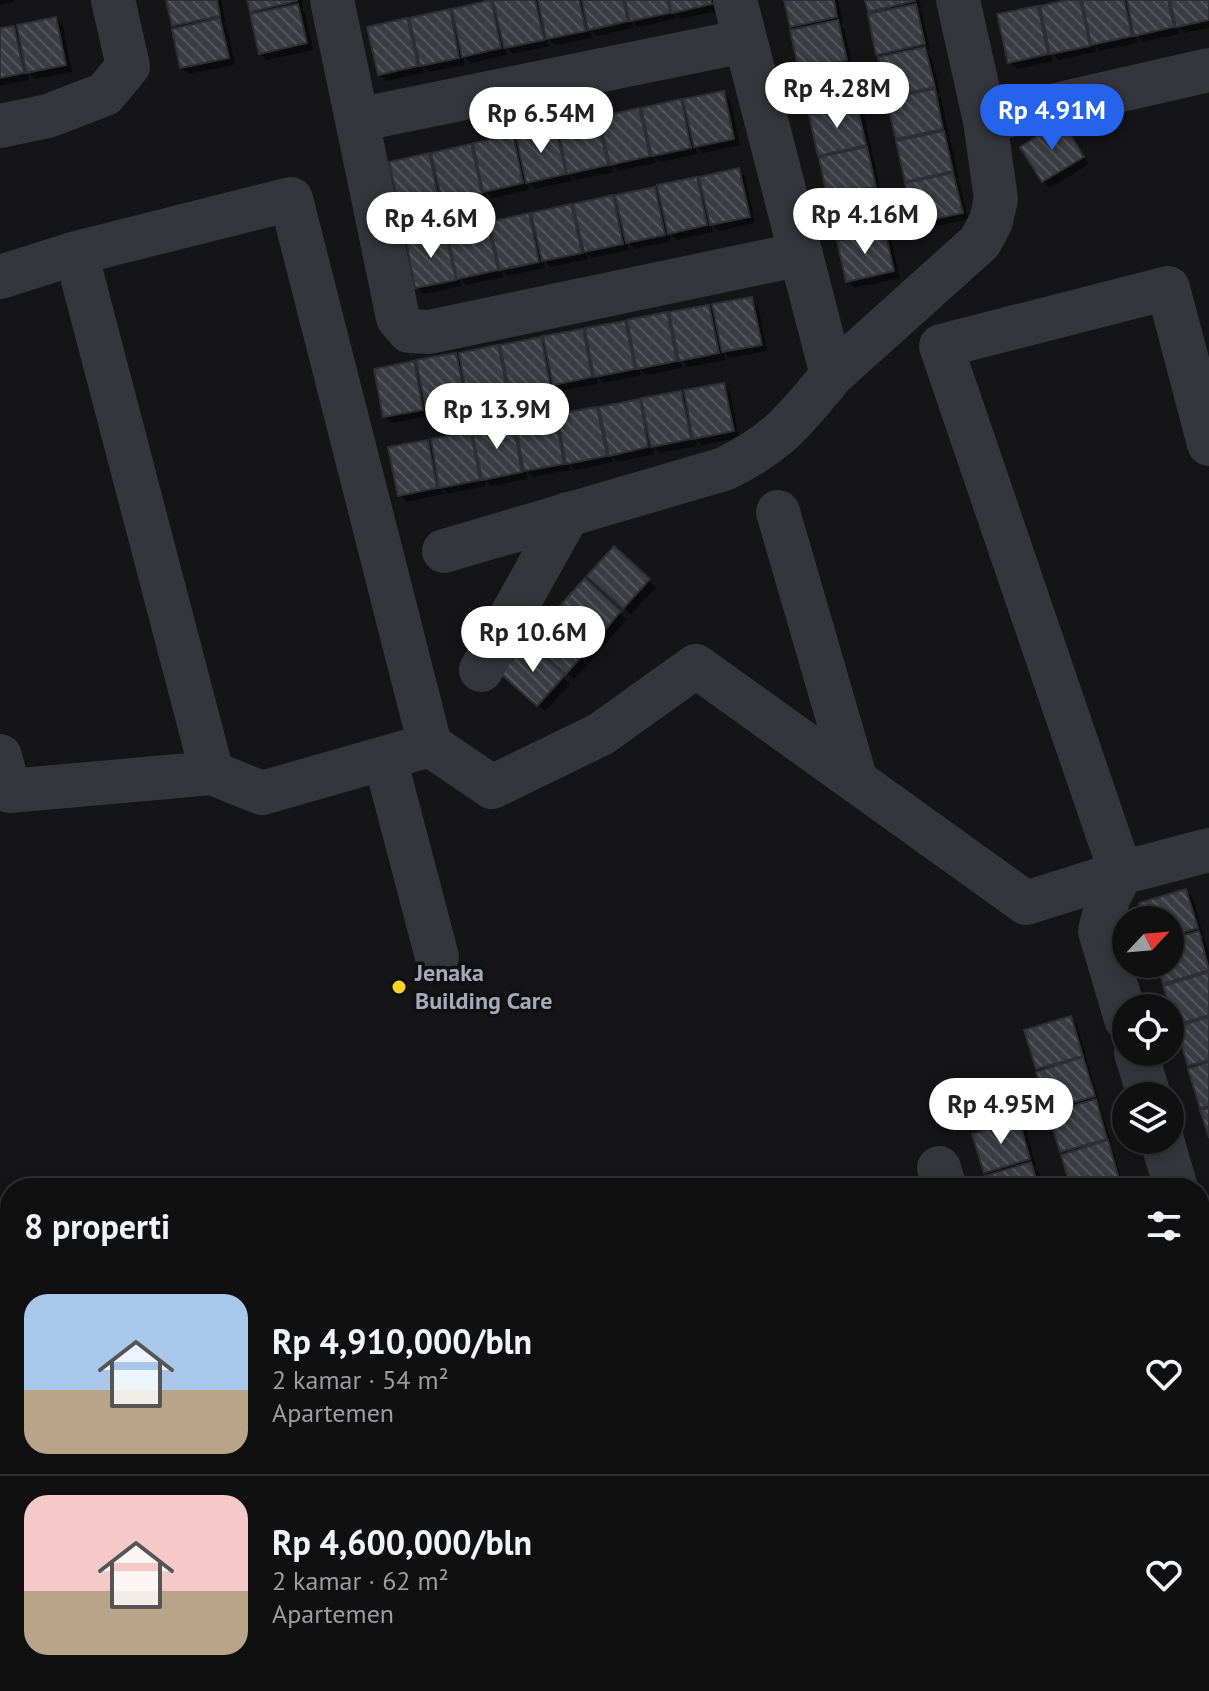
<!DOCTYPE html>
<html lang="id">
<meta charset="utf-8">
<style>
:root{--surface:#101011;--page:#1e1e1f;--text:#f1f3f6;--muted:#9c9d9f;--line:#303031;--accent:#2563eb}
body{margin:0;font-family:"PT Sans",sans-serif;background:var(--page);color:var(--text);height:100vh;display:flex;flex-direction:column;font-size:30px;white-space:nowrap}
*{box-sizing:border-box;margin:0}
p{font-size:26px;color:var(--muted)}
.icon{flex:none;width:44px;height:44px;fill:none;stroke:currentColor;stroke-width:2;stroke-linecap:round;stroke-linejoin:round}
.map{position:relative;flex:1;overflow:hidden}
.side{position:absolute;left:0px;top:1178px;width:1210px;height:514px;display:flex;flex-direction:column;background:var(--surface);border-radius:32px 32px 0 0;box-shadow:0 4px 12px #0003,0 0 0 2px var(--line)}
.side>*{flex:none}
.needle{width:52px;rotate:64deg}
.buttons{position:absolute;left:1112px;top:906px;display:grid;gap:16px}
.buttons a{display:grid;place-items:center;width:72px;height:72px;border-radius:50%;background:var(--surface);box-shadow:0 4px 12px #0003,0 0 0 2px var(--line);font-size:40px}
.price{position:absolute;translate:-50% -68px;padding:0 18px;border-radius:28px;background:#fff;color:#222;font-size:26px;line-height:52px;filter:drop-shadow(0 2px 4px #0008)}
.price::after{content:'';position:absolute;left:50%;top:48px;width:24px;height:18px;margin-left:-12px;background:inherit;clip-path:polygon(0 0,100% 0,50% 100%)}
.price.current{background:var(--accent);color:#fff}
ul{padding:0;list-style:none}
li{display:flex;align-items:center;gap:24px;height:200px;padding:0 24px}
li+li{border-top:2px solid var(--line)}
li span{display:grid;place-items:center;flex:none;width:224px;height:160px;border-radius:24px;color:#555}
li>.icon{margin-inline-start:auto}
span .icon{width:96px;height:96px;fill:#fffc;stroke-width:1}
li b{font-size:34px}
h2{display:flex;justify-content:space-between;align-items:center;height:96px;padding:0 24px;font-size:34px}
.map>svg:first-child{display:block}
</style>
<div class="map">
<svg width="1209" height="1691" viewBox="0 0 1209 1691">
<defs>
<pattern id="building-back-hatch" width="6" height="6" patternUnits="userSpaceOnUse" patternTransform="scale(2)"><rect width="6" height="6" fill="#3c3d42"/><path d="M-1 5l2 2M0 0l6 6M5-1l2 2" fill="none" stroke="#55565b"/></pattern>
</defs>
<rect width="100%" height="100%" fill="#151517"/>
<path fill="#0007" d="M0,0H15V2L0,5Z
M168,0H221L226,23H223L227,27L235,65L189,74L182,67L178,29L173,25Z
M249,0H302L303,8L300,9L305,13L313,50L267,60L260,53L255,14L252,11Z
M502,0H716L718,11L681,19L674,12L676,19L638,27L633,22L638,21L637,17L592,27V31L632,22L633,28L597,36L590,28L592,38L555,45L547,38L549,46L513,54L505,46L507,55L471,63L463,56L465,65L429,72L422,66L424,73L386,81L380,74L407,20L413,27L449,11L455,18L490,2L498,10Z
M786,0H838L843,24L840,25L844,29L853,67H850L854,72L862,110H860L864,114L872,152H870L873,156L881,193L878,194L882,198L890,236H888L891,240L900,278L854,288L848,281L834,201L829,196L823,158L820,155L815,116L810,111L806,74L801,70L796,31L792,26Z
M867,0H919L921,8L918,9L922,13L930,51H927L931,56L940,93L937,94L941,98L949,136H947L950,140L959,178H955L959,182L968,219L923,229L916,222L902,142L898,138L883,58L878,54L873,15L870,11Z
M1076,0L1086,7L1084,0H1209V28L1184,33L1178,26L1180,34L1143,42L1136,34L1137,43L1100,51L1094,44L1096,52L1059,60L1052,52L1053,61L1017,69L1010,62L1037,8L1044,15Z
M56,19L63,26L72,72L35,79L28,72L29,80L0,86V30L13,28L21,35Z
M723,93L730,100L740,145L703,153L695,145L697,154L661,162L654,156L656,163L618,171L612,164L613,172L576,180L570,173L572,181L535,189L527,181L529,190L492,198L486,192L487,199L451,207L443,200L445,208L409,216L402,209L429,155L435,162L470,147L478,154L512,137L520,145L554,128L562,136L597,120L603,126L639,110L645,117L681,101L687,108Z
M1062,124L1089,164L1050,188L1043,181Z
M738,170L745,177L755,223L719,231L711,223L713,232L677,240L669,232L671,241L635,249L627,242L629,250L592,258L586,252L588,259L551,267L543,260L545,268L508,276L502,270L503,277L466,285L460,278L461,286L424,294L417,287L444,234L451,240L486,224L493,231L529,215L535,222L571,207L577,213L613,197L619,204L654,189L662,196L696,179L704,187Z
M751,299L758,306L767,351L730,358L723,351L725,360L688,367L681,359L682,368L646,375L639,368L641,375L603,383L597,376L598,384L561,391L554,384L556,392L519,399L512,392L514,399L476,408L470,401L472,408L435,415L427,408L429,416L392,423L385,416L414,363L420,370L455,355L462,362L498,347L504,354L540,339L547,345L582,331L589,338L625,323L631,329L666,315L674,322L709,307L716,314Z
M723,385L730,392L739,438L702,445L695,439L697,446L660,453L653,446L654,454L618,462L611,455L613,462L575,470L569,463L570,470L533,477L526,470L528,479L491,486L485,479L486,486L448,494L442,487L443,494L407,502L400,495L427,442L435,449L470,434L476,440L512,425L519,432L554,418L561,425L596,409L603,416L639,401L645,407L680,393L688,400Z
M614,549L656,587L631,614L596,583Z
M585,581L627,619L603,647L567,615Z
M592,645L599,652L574,679L539,648Z
M563,677L570,684L545,711L510,680Z
M1186,891L1193,898L1203,935L1201,936L1205,940L1209,953V1132L1194,1069L1189,1065L1169,986L1159,964H1170V920H1146Z
M1071,1018L1077,1025L1124,1188H1073L1054,1113L1050,1109L1042,1072L1037,1068Z
M1019,1123L1026,1130L1036,1166L1034,1167L1038,1171L1043,1188H990V1176L985,1172Z
M1200,1441L1209,1472V1478L1200,1480Z
M3,1633L10,1637V1682H64L77,1691H18L0,1678V1638Z
M150,1682H188L182,1691H163Z
M880,1682H969L971,1690L883,1691Z
M995,1682H1047L1050,1691H997Z"/>
<path fill="url(#building-back-hatch)" stroke="#2f2e33" stroke-width="2" d="M166,0H217L220,16L172,26Z
M247,0H297V1L250,12Z
M491,0L501,48L462,57L452,9Z
M493,0H535L544,40L504,48Z
M538,0H579L586,31L546,39Z
M582,0H623L628,21L588,30Z
M625,0H667L670,13L630,21Z
M669,0H711L712,4L672,13Z
M784,0H834L837,17L790,27Z
M865,0H915V1L868,12Z
M1067,0H1080L1090,46L1050,54L1040,6Z
M1082,0H1124L1132,36L1091,45Z
M1127,0H1168L1174,27L1134,36Z
M1170,0H1209V20L1176,27Z
M298,4L307,43L259,54L250,14Z
M916,4L925,44L876,55L868,14Z
M1038,6L1048,54L1008,63L997,14Z
M450,9L459,58L420,66L409,18Z
M56,17L66,65L26,73L17,25Z
M220,18L229,58L180,68L172,29Z
M407,18L418,66L378,75L367,27Z
M838,20L847,60L799,71L790,30Z
M14,26L24,73L0,78V28Z
M925,47L935,87L886,97L878,57Z
M848,63L857,103L809,112L799,73Z
M935,89L943,129L896,139L886,99Z
M724,91L734,139L694,147L683,99Z
M681,99L691,148L652,156L641,108Z
M857,105L866,145L818,156L809,115Z
M639,108L650,156L610,165L599,117Z
M597,117L608,165L567,174L558,126Z
M1062,121L1084,157L1042,182L1020,147Z
M555,126L566,174L526,183L516,135Z
M944,131L953,171L905,182L896,141Z
M513,135L523,183L483,192L473,143Z
M471,144L482,193L442,201L431,153Z
M867,147L876,187L827,197L819,157Z
M429,153L439,201L400,210L389,162Z
M739,168L750,217L710,225L699,177Z
M953,173L963,213L914,223L905,183Z
M697,177L707,225L668,234L657,185Z
M655,187L665,235L626,243L615,195Z
M876,189L884,229L837,239L828,200Z
M613,195L623,244L584,252L573,204Z
M571,204L582,253L542,261L531,213Z
M529,213L539,262L500,270L489,222Z
M487,222L498,270L457,279L447,231Z
M445,231L456,280L415,288L406,240Z
M885,231L894,271L846,282L837,241Z
M752,297L762,345L722,352L712,304Z
M709,305L719,353L679,361L669,312Z
M667,312L677,361L637,369L627,320Z
M625,321L635,369L594,377L585,328Z
M583,329L592,377L553,385L543,336Z
M541,337L550,385L510,393L500,345Z
M498,345L508,393L468,402L459,353Z
M456,353L466,402L426,409L416,360Z
M414,361L423,410L383,417L374,369Z
M724,383L734,431L693,439L684,390Z
M681,391L691,439L651,447L641,398Z
M640,399L648,447L609,456L599,407Z
M597,407L607,456L566,464L557,414Z
M555,416L564,464L524,471L515,423Z
M513,423L522,472L482,480L472,431Z
M471,432L480,480L439,488L431,439Z
M428,440L437,488L398,496L388,447Z
M614,546L650,579L623,609L587,576Z
M585,578L621,611L595,642L558,608Z
M556,610L594,643L566,674L529,641Z
M528,643L565,675L537,706L500,673Z
M1186,889L1198,928L1170,936V920H1144L1139,903Z
M1199,931L1209,970L1163,984L1157,964H1170V939Z
M1209,972V1015L1176,1025L1163,986Z
M1071,1016L1083,1056L1036,1069L1024,1030Z
M1209,1017V1060L1188,1066L1176,1027Z
M1083,1057L1095,1096L1048,1110L1036,1072Z
M1209,1062V1106L1200,1108L1188,1069Z
M1096,1099L1107,1139L1060,1152L1048,1113Z
M1209,1108V1138L1200,1110Z
M1019,1120L1030,1159L984,1173L972,1134Z
M1108,1140L1119,1179L1091,1188H1071L1061,1155Z
M1031,1162L1039,1188H988L985,1176Z
M1120,1182L1122,1188H1100Z
M0,1529L10,1536V1577L7,1581L0,1576Z
M1209,1561V1605L1200,1607V1564Z
M1209,1607V1649L1200,1621V1609Z
M3,1630L10,1635L9,1684L0,1678V1634Z
M10,1682H63L56,1691H18L9,1684Z
M63,1682H67L79,1691H56Z
M150,1682H177L171,1691H163Z
M878,1682H920L923,1691H881Z
M922,1682H965V1684L939,1691H925Z
M992,1682H1043L1046,1691H995Z
M1136,1682H1187L1189,1691H1138Z"/>
<g fill="none" stroke-linecap="round" stroke-linejoin="round">
<path stroke="#35363c" stroke-width="44" d="M332,0L357,120
M744,41L357,120L398,318L409,331L429,332L801,254
M985,121L1209,70
M0,126L48,116L105,94L128,66L113,0
M76,253L212,773
M0,277L76,253L291,199L430,745
M832,375L980,242L991,221L996,199L985,121L958,0
M778,512L856,781
M444,551L724,469C778,443 795,420 832,375L735,0
M481,670L568,514
M0,756L9,791L212,773L262,793L430,745L492,787L601,734L696,666L1026,903L1121,873L941,346L1168,288L1209,444
M385,759L437,957
M1126,1019L1100,931L1108,899L1121,873L1209,850
M1136,1052L1149,1096
M1162,1140L1176,1188
M939,1168L945,1188
M1200,1269L1209,1299
M0,1433L10,1440
M1200,1513L1209,1510
M327,1682L335,1691
M1096,1682L1098,1691"/>
</g>
<circle fill="#fcd227" stroke="#101012" stroke-width="3" cx="399" cy="987" r="8"/>
<g text-anchor="middle" stroke-width="7" stroke-linejoin="round" paint-order="stroke">
<g font-size="24" font-weight="bold" fill="#a6a9b8" stroke="#101012" text-anchor="start">
<text x="415" y="981">Jenaka<tspan x="415" dy="28">Building Care</tspan></text>
</g>
</g>
</svg>
<div class="buttons">
<a><svg class="needle" viewBox="-14 -14 28 28"><path d="M0-13l5 13h-10z" fill="#e53935"/><path d="M0 13l5-13h-10z" fill="#9c9d9f"/></svg></a>
<a><svg class="icon" aria-label="locate" viewBox="0 0 24 24"><circle cx="12" cy="12" r="6"/><path d="M12 2v4M12 18v4M2 12h4M18 12h4"/></svg></a>
<a><svg class="icon" aria-label="layers" viewBox="0 0 24 24"><path d="M12 4l9 5-9 5-9-5zM3 14l9 5 9-5"/></svg></a>
</div>
<b class="price" style="left:837px;top:130px">Rp 4.28M</b>
<b class="price current" style="left:1052px;top:152px">Rp 4.91M</b>
<b class="price" style="left:541px;top:155px">Rp 6.54M</b>
<b class="price" style="left:865px;top:256px">Rp 4.16M</b>
<b class="price" style="left:431px;top:260px">Rp 4.6M</b>
<b class="price" style="left:497px;top:451px">Rp 13.9M</b>
<b class="price" style="left:533px;top:674px">Rp 10.6M</b>
<b class="price" style="left:1001px;top:1146px">Rp 4.95M</b>
<section class="side">
<h2>8 properti<svg class="icon" aria-label="filters" viewBox="0 0 24 24"><path d="M4 7h16M4 17h16"/><circle cx="9" cy="7" r="2"/><circle cx="15" cy="17" r="2"/></svg></h2>
<ul>
<li><span style="background:linear-gradient(#a9c7e8 60%,#b9a48a 0)"><svg class="icon" aria-label="home" viewBox="0 0 24 24"><path d="M3 11l9-7 9 7M6 9v11h12V9"/></svg></span><div><b>Rp 4,910,000/bln</b><p>2 kamar · 54 m²</p><p>Apartemen</p></div><svg class="icon" aria-label="heart" viewBox="0 0 24 24"><path d="M12 20l-8-8c-3-5 5-10 8-4 3-6 11-1 8 4z"/></svg></li>
<li><span style="background:linear-gradient(#f6c9c9 60%,#b9a48a 0)"><svg class="icon" aria-label="home" viewBox="0 0 24 24"><path d="M3 11l9-7 9 7M6 9v11h12V9"/></svg></span><div><b>Rp 4,600,000/bln</b><p>2 kamar · 62 m²</p><p>Apartemen</p></div><svg class="icon" aria-label="heart" viewBox="0 0 24 24"><path d="M12 20l-8-8c-3-5 5-10 8-4 3-6 11-1 8 4z"/></svg></li>
</ul>
</section>
</div>
